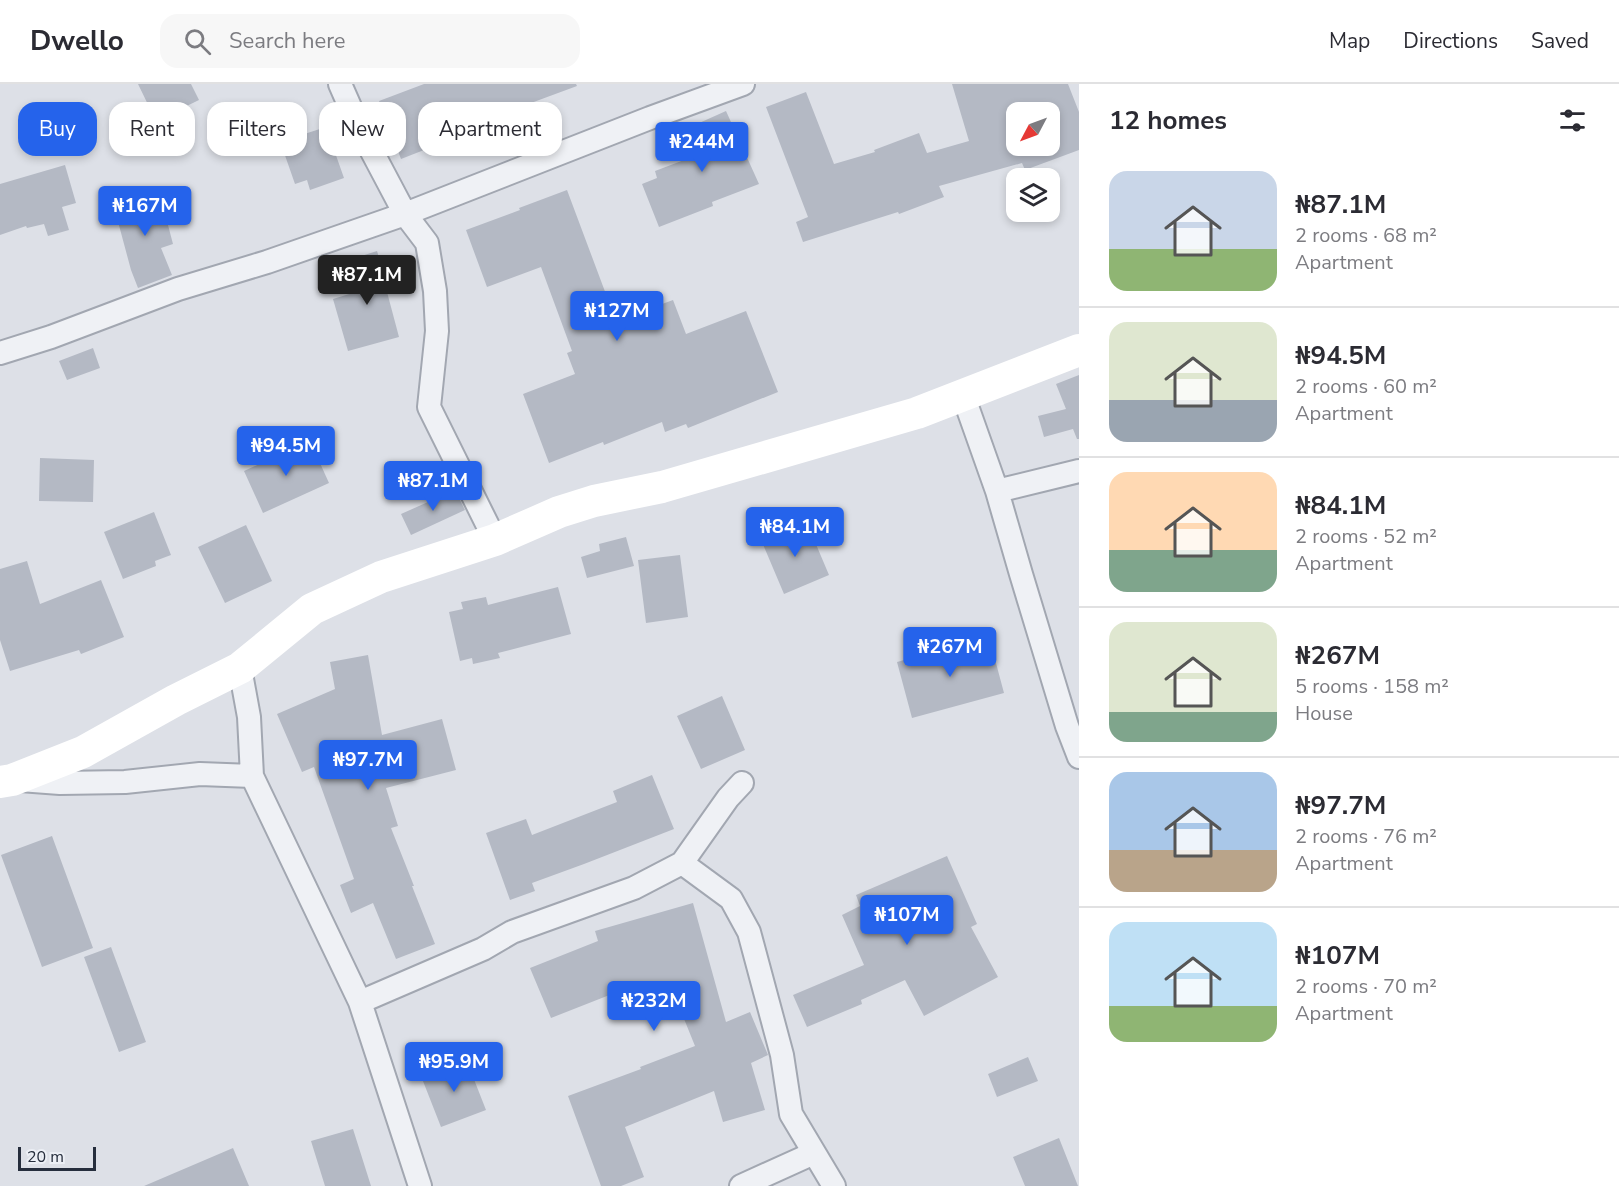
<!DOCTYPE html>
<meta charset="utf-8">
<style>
:root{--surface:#fff;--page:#f7f7f7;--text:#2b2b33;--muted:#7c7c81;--line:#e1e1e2;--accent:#2563eb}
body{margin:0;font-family:"Nunito Sans",sans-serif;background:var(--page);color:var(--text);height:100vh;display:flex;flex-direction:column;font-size:22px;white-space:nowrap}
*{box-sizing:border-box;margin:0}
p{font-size:20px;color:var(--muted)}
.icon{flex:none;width:33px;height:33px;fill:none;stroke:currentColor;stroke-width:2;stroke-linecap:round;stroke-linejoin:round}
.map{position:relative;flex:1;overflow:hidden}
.drawer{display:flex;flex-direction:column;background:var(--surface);width:540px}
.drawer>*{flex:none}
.guide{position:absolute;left:18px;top:18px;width:570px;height:54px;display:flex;gap:12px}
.needle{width:39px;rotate:229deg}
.controls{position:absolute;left:1006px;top:18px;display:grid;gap:12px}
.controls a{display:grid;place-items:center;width:54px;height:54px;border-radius:12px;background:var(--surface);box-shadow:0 3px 9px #0003;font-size:30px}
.scale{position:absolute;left:18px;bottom:15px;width:78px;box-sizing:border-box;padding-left:6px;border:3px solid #262e3d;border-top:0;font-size:16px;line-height:21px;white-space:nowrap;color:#262e3d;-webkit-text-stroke:4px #eceff5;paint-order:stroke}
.price{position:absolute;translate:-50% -51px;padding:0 14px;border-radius:6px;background:var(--accent);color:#fff;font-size:20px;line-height:39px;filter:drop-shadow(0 2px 3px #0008)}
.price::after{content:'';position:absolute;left:50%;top:36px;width:18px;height:14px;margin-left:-9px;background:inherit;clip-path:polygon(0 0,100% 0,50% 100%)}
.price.selected{background:#222;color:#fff}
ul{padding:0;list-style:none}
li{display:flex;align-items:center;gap:18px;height:150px;padding:0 30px}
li+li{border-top:2px solid var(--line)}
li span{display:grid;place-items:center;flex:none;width:168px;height:120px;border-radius:18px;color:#555}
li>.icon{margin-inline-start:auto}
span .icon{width:72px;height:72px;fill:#fffc;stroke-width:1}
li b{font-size:26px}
h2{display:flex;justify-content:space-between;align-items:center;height:72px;padding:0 30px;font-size:26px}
.tag{padding:0 21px;border-radius:18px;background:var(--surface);box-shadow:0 3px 9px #0003;font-size:21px;line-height:54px}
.tag.selected{background:var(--accent);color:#fff}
header{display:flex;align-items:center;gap:36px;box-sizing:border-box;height:84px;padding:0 30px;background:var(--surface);border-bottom:2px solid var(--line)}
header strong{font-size:28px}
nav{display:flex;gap:33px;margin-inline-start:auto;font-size:21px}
.search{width:420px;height:54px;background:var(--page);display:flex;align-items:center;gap:15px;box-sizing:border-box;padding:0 21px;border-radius:18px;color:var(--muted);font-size:22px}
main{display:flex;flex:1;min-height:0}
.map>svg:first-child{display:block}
</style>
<header>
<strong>Dwello</strong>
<div class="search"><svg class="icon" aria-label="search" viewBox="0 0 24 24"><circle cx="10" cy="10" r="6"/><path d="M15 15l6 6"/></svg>Search here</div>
<nav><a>Map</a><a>Directions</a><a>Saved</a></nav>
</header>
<main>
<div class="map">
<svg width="1079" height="1102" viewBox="0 0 1079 1102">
<rect width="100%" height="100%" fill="#dde0e7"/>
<path fill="#b4b9c4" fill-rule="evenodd" d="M138,0H191L199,16L156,37Z
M424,0H576L577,2L471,41L476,53L449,63L447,57L401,75L379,17Z
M952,0H1068L1079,28V66L1025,86L1022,79L939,102L944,113L899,130L898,128L803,158L796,138L808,133L766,23L806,8L834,80L875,68L874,66L919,49L927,69L969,57ZM1017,28H1050V62H1017Z
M726,27L759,100L712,118L713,122L659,143L642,100L657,94L655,87L700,70L688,44Z
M326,43L344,94L310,106L307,96L295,100L281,60L293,56L292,54Z
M65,81L76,119L62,123L69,146L48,152L44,140L27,144L26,142L0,151V100Z
M567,106L616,237L673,216L686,250L746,227L778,308L688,344L686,340L665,348L662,338L604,361L603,358L549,379L523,310L575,290L567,269L572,267L541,183L487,203L466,146L520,126L519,124Z
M159,107L173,160L161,164L172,191L138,204L131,186L113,119Z
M377,167L385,193H383L399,253L348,267L333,215L359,207L349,176Z
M93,264L100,284L67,296L59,277Z
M1079,291V355H1077L1073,345L1044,353L1038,332L1066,325L1056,300Z
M310,357L329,399L263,429L244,387Z
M40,374L94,376L93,418L39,417Z
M455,406L465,426L411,451L401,430Z
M154,428L171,471L155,477L156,482L123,495L104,448Z
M807,439L829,491L784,510L762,458Z
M246,441L272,497L225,519L198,463Z
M626,453L634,482L587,494L581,473L600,467L599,460Z
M680,471L688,533L646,539L638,476Z
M27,477L40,520L101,496L124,553L81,570L79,566L10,587L0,556V485Z
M558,503L571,550L498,569L500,574L473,580L472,574L460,577L449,528L463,525L461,518L486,513L488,521Z
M989,553L1004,609L912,634L897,578Z
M368,571L382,651L442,635L456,686L386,704L398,742L391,744L414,802H412L435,860L396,875L373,819L351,829L340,801L354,795L314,683L302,688L277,630L335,605L330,578Z
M722,612L745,666L701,685L677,632Z
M652,691L674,745L584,780L532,799L535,807L510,816L486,749L526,735L532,751L617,718L613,707Z
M52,752L93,864L42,883L1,771Z
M947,772L977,840L971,843L998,893L924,932L905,896L861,916L862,920L807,943L793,911L864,881L842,831L860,822L856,811Z
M693,819L726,938L750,928L768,971L751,979L765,1026L723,1038L714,1007L625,1043L644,1093L621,1102H601L568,1012L641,985L640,983L695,962L678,920L619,934L612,910L551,934L530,884L598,857L595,847Z
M111,863L146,958L119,968L84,873Z
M1028,973L1038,997L997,1013L988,990Z
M466,975L486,1026L441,1043L421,992Z
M353,1045L371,1102H325L311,1057Z
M1059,1054L1078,1102H1025L1013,1073Z
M233,1064L249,1102H144Z"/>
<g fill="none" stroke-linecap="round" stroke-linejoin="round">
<g stroke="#a2a7b1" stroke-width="26">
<path id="street" d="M340,0L358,41L405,130L427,159L435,207L437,247L429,323L495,456
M0,269L51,253L178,205L267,178L405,130L650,34L743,0
M963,311L997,407L1021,490L1067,642L1079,673
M997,407L1079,387
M240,584L249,633L252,692L360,918L420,1102
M20,696L60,699L125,698L200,690L252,692
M682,779L731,815L749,848L782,971L791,1030L834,1102
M360,918L483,865L512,848L634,804L682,779L728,714L742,699
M741,1102L814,1069"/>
</g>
<use href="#street" stroke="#eff1f5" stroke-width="22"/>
<path stroke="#fff" stroke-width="32" d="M0,698L12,696L83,668L176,616L240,584L312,525L381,493L495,456L559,428L594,417L662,403L917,329L1079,266"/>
</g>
</svg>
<div class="controls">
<a><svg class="needle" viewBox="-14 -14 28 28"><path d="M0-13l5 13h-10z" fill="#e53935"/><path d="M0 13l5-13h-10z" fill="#7c7c81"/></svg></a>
<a><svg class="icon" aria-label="layers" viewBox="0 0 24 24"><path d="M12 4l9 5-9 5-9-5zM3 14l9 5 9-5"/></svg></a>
</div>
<div class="scale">20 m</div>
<b class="price" style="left:702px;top:89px">₦244M</b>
<b class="price" style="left:145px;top:153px">₦167M</b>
<b class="price selected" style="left:367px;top:222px">₦87.1M</b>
<b class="price" style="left:617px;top:258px">₦127M</b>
<b class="price" style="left:286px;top:393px">₦94.5M</b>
<b class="price" style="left:433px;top:428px">₦87.1M</b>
<b class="price" style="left:795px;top:474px">₦84.1M</b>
<b class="price" style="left:950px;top:594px">₦267M</b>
<b class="price" style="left:368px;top:707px">₦97.7M</b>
<b class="price" style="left:907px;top:862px">₦107M</b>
<b class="price" style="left:654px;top:948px">₦232M</b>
<b class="price" style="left:454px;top:1009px">₦95.9M</b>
<div class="guide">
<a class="tag selected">Buy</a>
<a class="tag">Rent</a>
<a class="tag">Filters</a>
<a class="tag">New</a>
<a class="tag">Apartment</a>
</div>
</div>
<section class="drawer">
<h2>12 homes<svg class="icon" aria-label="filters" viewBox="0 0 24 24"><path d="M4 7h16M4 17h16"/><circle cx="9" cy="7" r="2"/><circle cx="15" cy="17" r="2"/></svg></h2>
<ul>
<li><span style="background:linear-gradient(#c9d6e8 65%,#8fb573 0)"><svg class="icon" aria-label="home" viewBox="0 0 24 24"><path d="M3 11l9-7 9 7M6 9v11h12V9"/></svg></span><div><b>₦87.1M</b><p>2 rooms · 68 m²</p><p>Apartment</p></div></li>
<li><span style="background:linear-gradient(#dfe7d0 65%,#9aa5b1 0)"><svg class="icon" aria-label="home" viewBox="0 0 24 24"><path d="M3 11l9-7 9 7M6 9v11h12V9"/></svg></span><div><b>₦94.5M</b><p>2 rooms · 60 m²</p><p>Apartment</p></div></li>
<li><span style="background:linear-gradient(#ffd9b3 65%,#7fa58c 0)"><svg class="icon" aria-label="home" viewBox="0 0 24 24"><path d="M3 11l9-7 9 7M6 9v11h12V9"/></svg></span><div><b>₦84.1M</b><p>2 rooms · 52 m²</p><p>Apartment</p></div></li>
<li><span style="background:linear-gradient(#dfe7d0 75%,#7fa58c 0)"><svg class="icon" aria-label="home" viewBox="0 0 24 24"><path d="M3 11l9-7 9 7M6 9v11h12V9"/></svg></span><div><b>₦267M</b><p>5 rooms · 158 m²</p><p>House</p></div></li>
<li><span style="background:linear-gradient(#a9c7e8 65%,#b9a48a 0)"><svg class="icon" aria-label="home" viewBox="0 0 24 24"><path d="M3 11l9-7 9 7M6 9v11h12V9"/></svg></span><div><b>₦97.7M</b><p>2 rooms · 76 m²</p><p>Apartment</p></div></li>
<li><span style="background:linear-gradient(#bfe0f5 70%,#8fb573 0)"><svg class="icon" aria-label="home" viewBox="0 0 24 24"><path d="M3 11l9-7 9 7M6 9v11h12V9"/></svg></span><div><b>₦107M</b><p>2 rooms · 70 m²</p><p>Apartment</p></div></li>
</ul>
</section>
</main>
